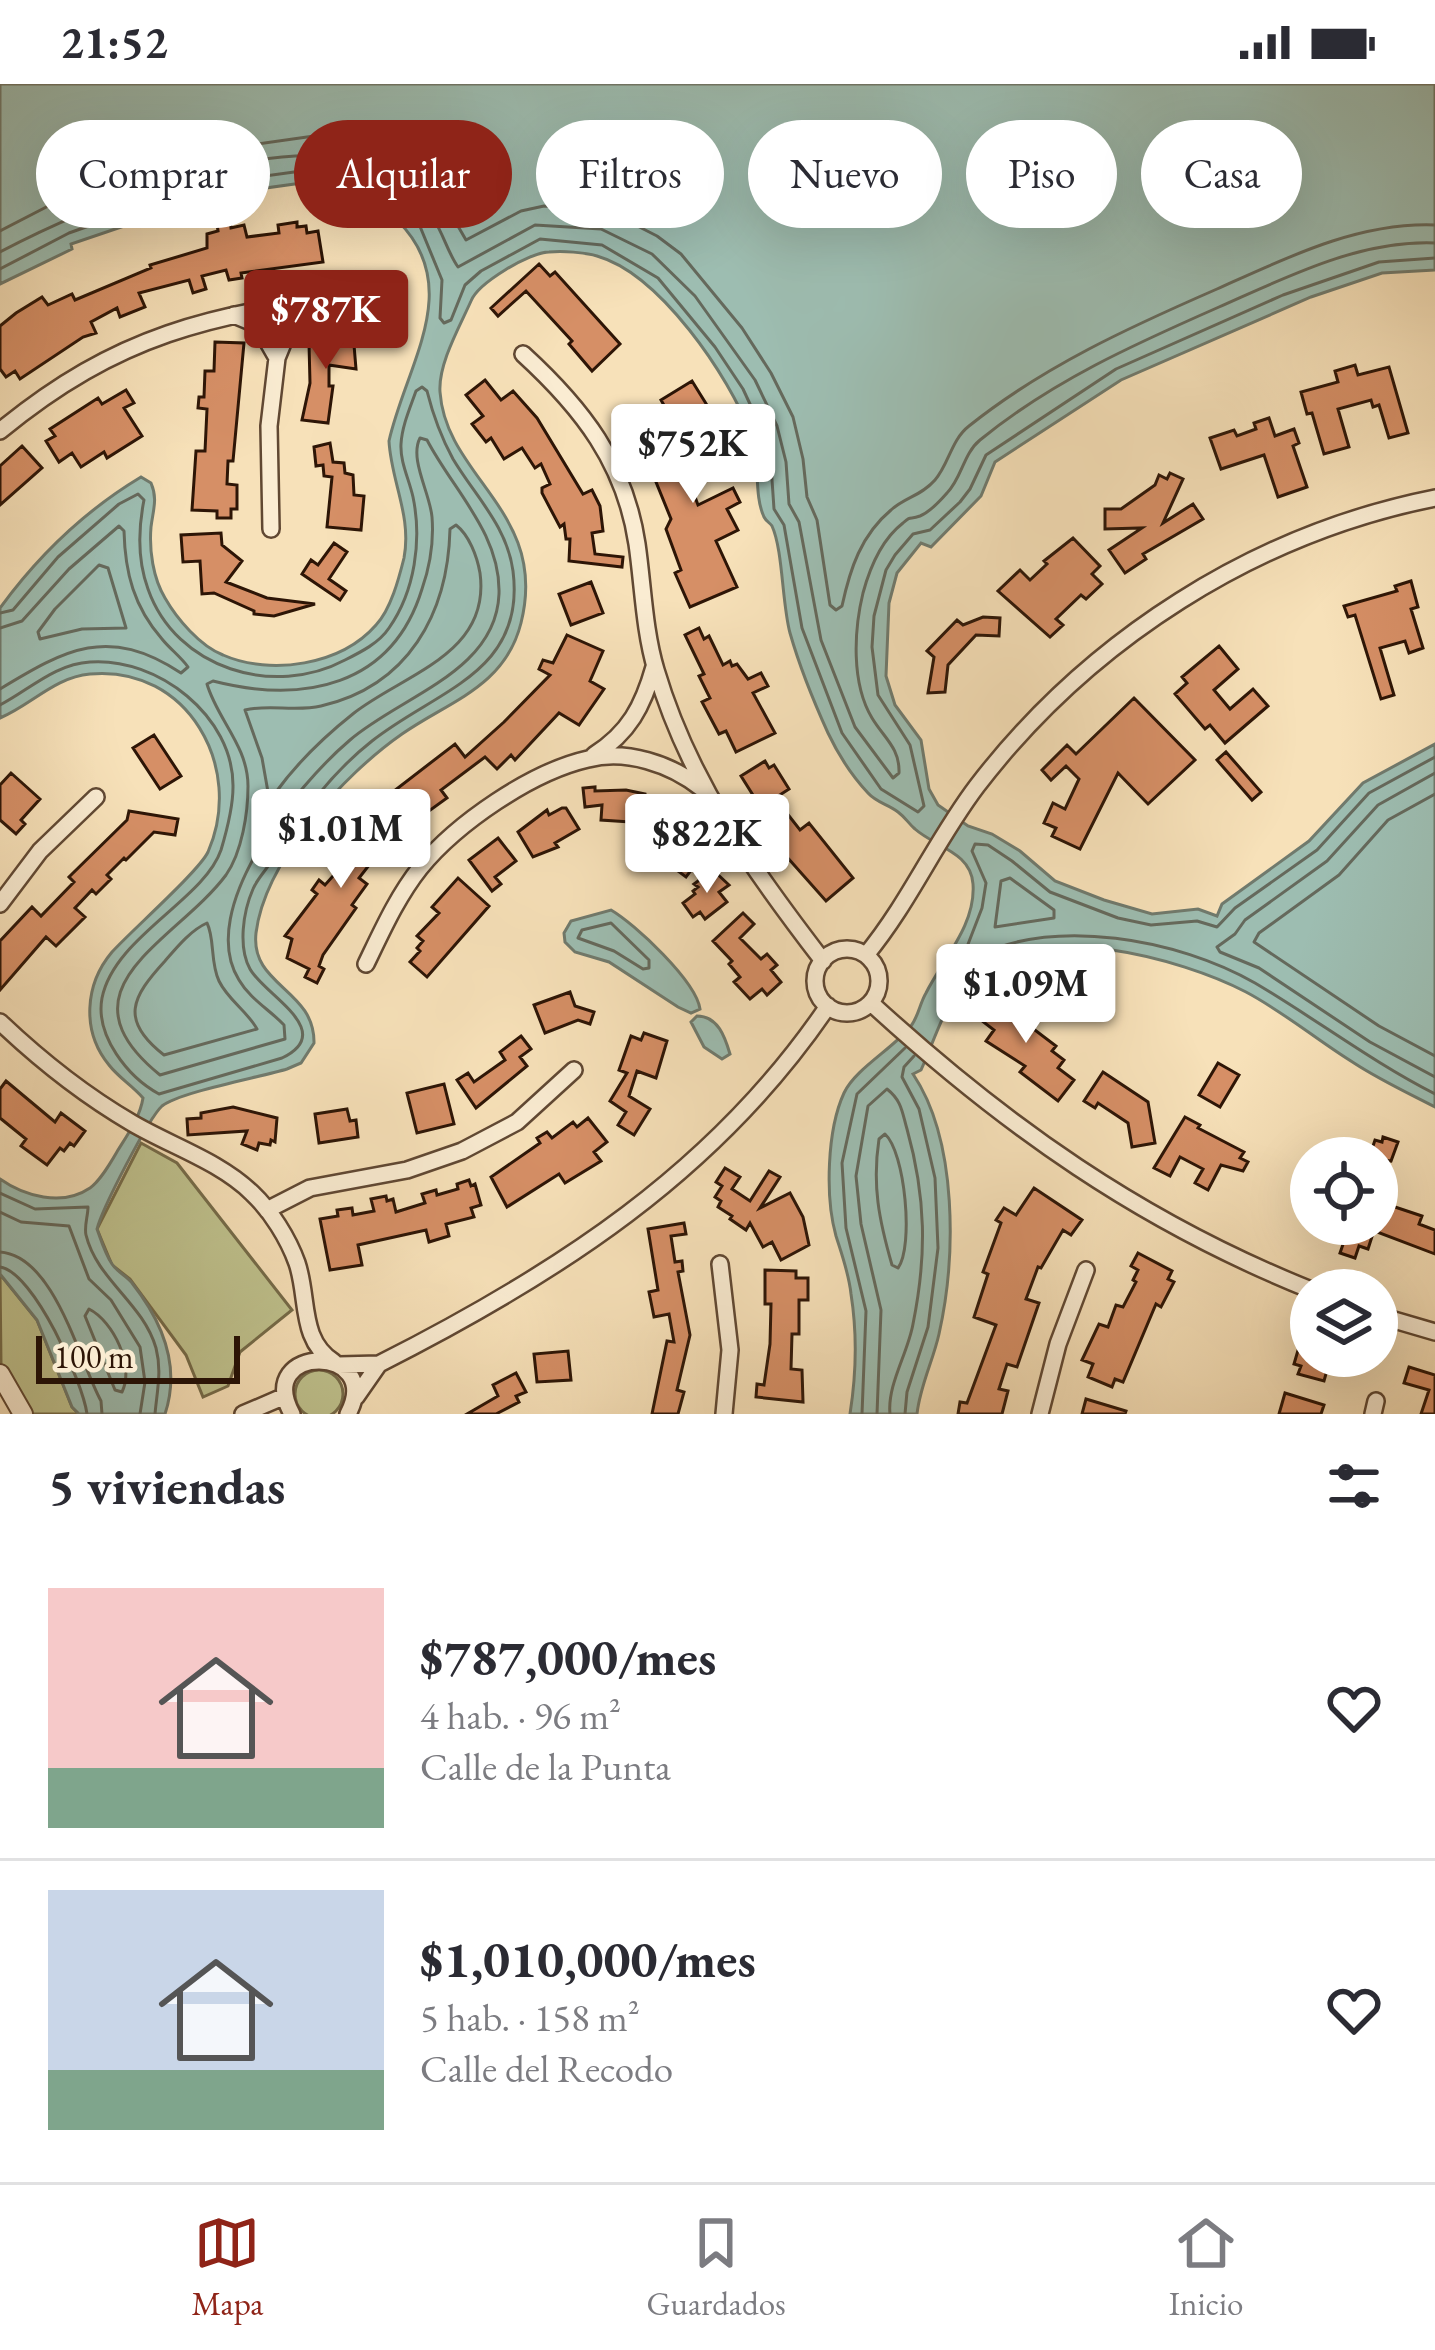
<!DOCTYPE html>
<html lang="es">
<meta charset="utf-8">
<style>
:root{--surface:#fff;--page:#f2f2f3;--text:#2b2b33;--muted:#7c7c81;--line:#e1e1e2;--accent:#8f2418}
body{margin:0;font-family:"EB Garamond",serif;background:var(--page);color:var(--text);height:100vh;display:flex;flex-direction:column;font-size:45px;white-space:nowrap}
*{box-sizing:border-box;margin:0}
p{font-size:39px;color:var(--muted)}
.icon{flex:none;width:66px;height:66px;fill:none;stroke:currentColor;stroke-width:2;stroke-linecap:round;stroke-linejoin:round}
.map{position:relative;height:1330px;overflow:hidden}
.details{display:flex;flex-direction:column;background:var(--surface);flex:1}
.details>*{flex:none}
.hud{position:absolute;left:36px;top:36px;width:1365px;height:108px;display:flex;gap:24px}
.buttons{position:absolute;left:1290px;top:1053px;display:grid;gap:24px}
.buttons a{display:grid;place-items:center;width:108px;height:108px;border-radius:50%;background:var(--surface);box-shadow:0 12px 48px #0002;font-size:60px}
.scale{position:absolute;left:36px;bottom:30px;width:204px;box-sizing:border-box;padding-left:12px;border:6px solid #2d1506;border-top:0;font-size:33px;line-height:42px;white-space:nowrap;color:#2d1506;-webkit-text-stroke:9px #faecd2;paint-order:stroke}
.price{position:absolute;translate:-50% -102px;padding:0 27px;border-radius:12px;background:#fff;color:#222;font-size:39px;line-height:78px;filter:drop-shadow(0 3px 6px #0008)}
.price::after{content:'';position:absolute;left:50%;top:72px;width:36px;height:27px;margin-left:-18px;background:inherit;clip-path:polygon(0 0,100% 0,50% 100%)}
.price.active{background:var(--accent);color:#fff}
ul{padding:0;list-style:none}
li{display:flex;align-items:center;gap:36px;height:300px;padding:0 48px}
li+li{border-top:3px solid var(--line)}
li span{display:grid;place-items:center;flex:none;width:336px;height:240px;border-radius:0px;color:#555}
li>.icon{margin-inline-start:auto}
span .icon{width:144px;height:144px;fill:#fffc;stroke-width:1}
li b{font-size:51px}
h2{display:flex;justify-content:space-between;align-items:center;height:144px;padding:0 48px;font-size:51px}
.chip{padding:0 42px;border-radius:54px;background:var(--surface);box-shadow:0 12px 48px #0002;font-size:42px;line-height:108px}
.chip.active{background:var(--accent);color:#fff}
.status{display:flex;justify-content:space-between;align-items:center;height:84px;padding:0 60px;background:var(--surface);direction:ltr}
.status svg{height:33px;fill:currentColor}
.dock{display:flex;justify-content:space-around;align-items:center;height:168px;border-top:3px solid var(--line);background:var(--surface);font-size:33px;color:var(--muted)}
.dock a{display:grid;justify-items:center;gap:6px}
.dock .active{color:var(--accent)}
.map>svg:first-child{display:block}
</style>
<div class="status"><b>21:52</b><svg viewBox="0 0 49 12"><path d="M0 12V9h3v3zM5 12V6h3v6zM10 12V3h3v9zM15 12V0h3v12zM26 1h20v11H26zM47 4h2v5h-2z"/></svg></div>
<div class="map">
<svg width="1435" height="1330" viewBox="0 0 1435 1330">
<rect width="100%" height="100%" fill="#f7e1b9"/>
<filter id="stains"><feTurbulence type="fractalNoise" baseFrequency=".00167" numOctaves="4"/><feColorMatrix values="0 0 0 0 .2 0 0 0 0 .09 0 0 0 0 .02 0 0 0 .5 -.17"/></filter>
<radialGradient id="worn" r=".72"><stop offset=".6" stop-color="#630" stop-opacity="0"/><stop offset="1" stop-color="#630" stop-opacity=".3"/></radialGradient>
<path fill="#bfc28e" stroke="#766c4a" stroke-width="3" d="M141,1059L177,1079L292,1226L240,1268L228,1302L203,1313L186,1271L130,1195L112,1181L97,1145Z
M0,1190L37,1236L72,1323L79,1330H31L1,1281Z
M295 1310a24 24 0 1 1 48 0a24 24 0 1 1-48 0Z"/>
<path fill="#9dbdb1" stroke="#707a6d" stroke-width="3" d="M0,0H1435V186L1382,189L1311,213L1121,296L995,378L981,412L931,463L921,459L897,489L889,519L886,592L895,621L921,656L929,705L938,721L968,742L992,750L1020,767L1055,797L1104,816L1152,830L1198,825L1217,832L1222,820L1309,757L1363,699L1435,660V1023C1408,1009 1380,996 1354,979C1318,957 1284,928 1246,908C1181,874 1036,835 973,889C947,912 935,955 921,986L913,990C958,1057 956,1174 939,1250C933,1277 920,1302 917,1330H850C856,1292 857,1248 851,1210C849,1190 842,1171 836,1152C825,1113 827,1046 844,1009C855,985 894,964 911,942C918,933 920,919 926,909C943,875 976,841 973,800C971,768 935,763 915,745C908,739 906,734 898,728C888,720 877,719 868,709C852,692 838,670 828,649C813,616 800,584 790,549C782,520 783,466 772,442C770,439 766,437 764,433C753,409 761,376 751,350C729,292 660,190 597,172C584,168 563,167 549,168C530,168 478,199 471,217C460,242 438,280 440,308C446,394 549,428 521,539C505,603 449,617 402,650C343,691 265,777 256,849C250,902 315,905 314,959L301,979L287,985C261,993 179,1008 162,1022C148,1035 102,1125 97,1145C101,1156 105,1170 112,1180C117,1188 127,1192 132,1199C162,1237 181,1282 165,1330H79L72,1323L37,1236L0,1190V1095C24,1112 62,1123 90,1104C101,1096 111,1078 118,1066C128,1050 140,1033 143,1014C133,1002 119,994 109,981C81,947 85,900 112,868C131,847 199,787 208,768C245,684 188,581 90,590C55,593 31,621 0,634V524C38,472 86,426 141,393L151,399C158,415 153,426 151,443C149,466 153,494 165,514C177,535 200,562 223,571C271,592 341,581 376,541C391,525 399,494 404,474C412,432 391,397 389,357C406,281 465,204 398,137C389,128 380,118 369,112C352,103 331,107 316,97L237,108L189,120L71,160L72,165L0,200Z
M611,826C635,840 696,897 700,925L691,929L678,923L609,878L575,868L565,858L564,849L571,837Z
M697,932C718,932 725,953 730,970L722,975L704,963L691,938Z"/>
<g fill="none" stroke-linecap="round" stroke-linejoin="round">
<path stroke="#65695c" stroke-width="3" d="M0,147L56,118L177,76L229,64L314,52L364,62L395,75L444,118L466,156L521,127L544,122L612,129L657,152L681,170L742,244L771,289L793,333L803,375L807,413L817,436L830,521L836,526L842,522C850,485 861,451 891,426C905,413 921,412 935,396C949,380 951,356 969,342C1044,282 1130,243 1217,205C1286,174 1358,138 1435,141
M0,168C86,122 294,34 386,90C402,100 423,118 433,134C443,149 448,169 458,183L535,141L601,145L652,170L695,212L755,296L777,342L786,378L789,420L799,438L821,556L855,643L893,694L899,689C900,664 884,654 872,634C851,599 854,546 863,509C870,483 881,456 903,439C912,431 909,436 920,432C930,428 940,417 947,409C962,394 963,370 980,356C1052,297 1135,260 1219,223C1287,193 1359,156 1435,159
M0,185L69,149L185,108L235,96L316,85L376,102L419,140L442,196L440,234L444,239L451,236L465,201L481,187L540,155L602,161L658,194L715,263L743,305L763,348L771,381L774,425L784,441L802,544L842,649L881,705L918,728L924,722L910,661L878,611L872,563L874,532L886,486L895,471L913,450L930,446L960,418L970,405L986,371L1116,285L1283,211L1379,178L1435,174
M420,354L427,356C453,406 501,450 499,510C496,588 401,612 350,656C297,701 195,825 239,896C250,915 270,926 284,941L285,955L160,991C53,904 176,858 226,791C242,768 248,729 248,702C248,662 217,635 207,600L213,597C303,620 392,603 422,505C430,482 434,458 432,433C430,409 409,375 420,354Z
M456,441C469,451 477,472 480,489C491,570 404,590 354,629C325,652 297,679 276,708H268L262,674L245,626C268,620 296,628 321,622C408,602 448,530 450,445Z
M99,481L108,484L126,544L82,545L40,555L38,548L55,525Z
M0,529L13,526L58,473L119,420L138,410L144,416C138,446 137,475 148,505C176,585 274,614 345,576C361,568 379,559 389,544C415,507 422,456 413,413C409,395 400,378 401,360C402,342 410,324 416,307L422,303L427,307C433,331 441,353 453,375C475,412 507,442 513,487C526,589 436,606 372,657C330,690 302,730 273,775C267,785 257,795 253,805C243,828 238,863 250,885C264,911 338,947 282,974L159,1010C128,993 95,952 102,914C114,853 204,816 221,766C227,746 233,724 233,703C234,632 157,573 90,578C55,580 29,606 0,621
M0,544L22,537L69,485L119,442L124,447C125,489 134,523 162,555C170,565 181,573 188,583L181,589C108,541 66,565 0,605
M1435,673L1369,709L1317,766L1235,824L1217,843L1197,837L1151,841L1118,834L1050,808L1012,777L988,761L975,760L972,767L986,799L982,824L965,868L973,874C1054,832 1178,855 1255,899C1316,935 1372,978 1435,1010
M1435,689L1378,721L1327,777L1245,836L1235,850L1217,863L1220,868L1259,884L1370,958L1435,993
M1435,710L1388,736L1339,791L1259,849L1254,858L1379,942L1435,972
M1010,794L1054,826V834L995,843L1001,797Z
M207,839C215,855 210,878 219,897C228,916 248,928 257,945L164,971C119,936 132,913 165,877C177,863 191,846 207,839Z
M611,839L649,876V884L643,885L614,867L578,854L582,846Z
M885,1050C905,1068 914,1162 898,1184L892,1181C879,1136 872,1101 879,1055Z
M0,1109L35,1125L88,1123C88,1132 84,1142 86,1151C97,1196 143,1219 156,1264C162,1287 157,1307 155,1330
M0,1128L21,1138L69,1142L89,1195L111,1216L140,1263L145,1298L140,1330
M0,1168C55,1172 79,1277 101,1317L102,1330
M0,1183C34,1188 83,1299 87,1330
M89,1225C113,1237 135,1282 122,1308L115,1306L85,1232Z
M862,1330L866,1227L846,1144L842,1079L857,1010L905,964
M877,1330L881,1226L861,1140L856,1092L868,1022L887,1005C902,1017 902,1028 907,1045C926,1113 927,1171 913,1240C908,1269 887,1301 890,1330
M905,1330L907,1308L928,1243L938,1164L935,1094L919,1025L902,993L904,983L914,972"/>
</g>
<path fill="#d68f66" stroke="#2d1506" stroke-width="3" d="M230,137L231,144L244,141L247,153L279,149L278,141L297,138V143L306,142L307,149L318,147L323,178L241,189L242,194L229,196L226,186L202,192L206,205L193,209L189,196L139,209L145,223L120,233L117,224L91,238L96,249L83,253L20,295L15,287L6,293L0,285V242L16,229L42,213L48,221L72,210L75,216L151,184L150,181L207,164V150L218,147L217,140Z
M539,180L550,192L555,188L620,260L592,287L569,260L572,257L526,207L498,232L491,224Z
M321,249H353L356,285L329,281V302H333L328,339L302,336L310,299L309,259H321Z
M215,258L244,259L233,377H228L227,400L237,401V425H231V434H217V427L192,426L196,367H205L207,325L198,324L199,313H204L205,287H214Z
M1355,281L1358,291L1389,283L1408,349L1389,354L1379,321L1373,323L1371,316L1338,325L1349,363L1324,370L1312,329L1307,330L1301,308L1338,298L1335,287Z
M485,296L501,316L513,307L537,334L583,410L592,406L600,422L603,447L592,449L595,470L623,473L622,483L569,477L570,455H566L564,440L560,443L542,409V404L550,400L541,380L535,384L522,364L504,375L491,354L486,358L472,340L483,332L466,311Z
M692,297L710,326L677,347L694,390L689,392L684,383L698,421L733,404L740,418L727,425L738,446L716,457L737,503L690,523L675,489L681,486L666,445L671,435L654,393L667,388L662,376L674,368L651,332L665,323L661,316Z
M126,306L134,319L124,324L142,352L107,374L104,368L81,383L72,369L59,378L46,357L55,352L50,345L98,314L102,320Z
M1269,334L1275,352L1294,345L1299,359L1293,362L1307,403L1278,413L1264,371L1221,385L1210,354L1234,346L1237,352L1256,345L1254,339Z
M330,359L333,378L344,379L345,389L353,391L354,411L364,412L361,446L327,443L332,393L324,392L323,381L316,382L314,363Z
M22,362L42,384L0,421V382Z
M1170,389L1183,395L1163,439L1193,420L1203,435L1143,470L1146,475L1125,489L1109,466L1142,444L1105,445V425H1121L1155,401L1159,391L1167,395Z
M221,449L222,461L242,477L226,498L267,514L315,520L274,532L254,530V527L214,509L202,510L200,477L183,478L181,451Z
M1073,454L1100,482L1092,490L1102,500L1086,515L1081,511L1056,535L1063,541L1050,553L998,507L1020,486L1030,496L1047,480L1044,477Z
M334,459L347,468L329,495L346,507L340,516L302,490L311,476L318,481Z
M1411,497L1418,523L1411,525L1423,564L1409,569L1405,557L1380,564L1394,611L1381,615L1355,531L1348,533L1344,522L1397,507L1395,502Z
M591,498L603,529L571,541L559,510Z
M983,533L1000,534L999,552L976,551L948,581L945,608L928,609L934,573L927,567L957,536L963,541Z
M699,544L704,555L709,552L723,581L730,577L732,582L737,580L748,595L761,589L768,602L753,609L775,649L736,668L726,647L719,650L702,618L710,614L699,592L704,590L685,551Z
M567,551L603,567L590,597L604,605L579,641L559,629L515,676L511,671L497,685L485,673L441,706L447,714L429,727L420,715L404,720L394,707L455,660L465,673L504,638L550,591L539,585L543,576L553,579Z
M1219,562L1238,585L1214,606L1230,625L1253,605L1268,622L1225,659L1210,641L1205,645L1175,610L1187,599L1182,593Z
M1134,614L1195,676L1148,720L1118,689L1080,765L1052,752L1056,744L1044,739L1053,719L1065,725L1079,695L1066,682L1051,696L1042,686L1067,661L1076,670Z
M154,651L181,692L160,705L133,664Z
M1226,668L1261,708L1252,716L1217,676Z
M765,677L769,684L774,681L789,705L775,714L800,746L809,739L853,794L826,817L787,773L782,777L775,768L784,761L752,719L756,716L741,692Z
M11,689L40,715L21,736L25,740L16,750L0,736V701Z
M595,703V707L626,706L645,710V739L601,736L602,721L585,723L583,704Z
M376,718L403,741L395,750L401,763L390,775L380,767L359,794L367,800L352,821L356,824L323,871L319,882L324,885L317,899L305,893L309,885L287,874L292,855L285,852L317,810L312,806L319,796L325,801L366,755L345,737L357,724L365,731Z
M562,724H566L579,745L555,759L558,763L533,773L518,748L547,726L549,731Z
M668,724L685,736L680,743L708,764L686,793L647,764L658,749L652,744Z
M129,727L178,735L175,751L154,748L126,776L124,774L107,791L111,795L96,810L92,806L75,824L85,833L56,862L46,853L0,906V857L32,823L41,832L74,798L69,793L127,736Z
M498,754L516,777L495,793L501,800L492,807L469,776Z
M713,786L729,801L719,808L727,818L705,835L700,828L693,833L683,819L695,810L693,807L698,803L694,800Z
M458,794L489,822L427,893L410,878L420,867L417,864L423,857L417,852L439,829L432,823Z
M743,829L754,840L740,854L761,875L767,870L777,881L771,886L781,898L767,911L762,905L750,915L734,898L740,893L729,880L732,877L713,857Z
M570,908L575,922L594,928L590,940L578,936L545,949L534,921Z
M1011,908L1028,922L1019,934L1056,962L1052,967L1064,976L1058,984L1074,996L1058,1017L1020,988L1025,982L986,957L994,946L977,933L995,917L1001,921Z
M644,949L667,957L656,994L637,987L629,1012L650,1025L634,1051L618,1041L626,1028L610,1017L627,989L619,986L631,952L641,956Z
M521,952L531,965L520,973L527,982L476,1024L457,996L468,989L474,998L505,976L500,968Z
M1218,979L1239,991L1220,1023L1199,1011Z
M1103,988L1148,1018L1155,1059L1132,1063L1128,1039L1098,1019L1095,1024L1084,1017Z
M6,997L55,1038L61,1029L85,1047L74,1062L70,1059L64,1067L60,1064L47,1081L21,1062L26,1055L0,1034V1005Z
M444,1000L454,1040L417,1049L407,1009Z
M233,1023L277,1034L275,1058L271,1056L270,1061L259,1059L257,1066L242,1060L247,1047L188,1051L187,1035L201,1034V1029Z
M347,1025L350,1037L356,1036L358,1053L319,1059L315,1030Z
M1185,1033L1200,1041L1198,1044L1244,1068L1240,1074L1248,1078L1243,1087L1221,1081L1208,1106L1195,1099L1203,1085L1180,1073L1170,1092L1154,1084Z
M588,1034L607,1058L594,1068L601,1077L565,1099L559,1090L507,1123L491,1093L540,1059L537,1054L547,1048L552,1054L573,1038L577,1043Z
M1383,1053L1398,1058L1391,1077L1369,1074L1375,1056L1382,1058Z
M725,1084L740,1093L732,1105L750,1117L769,1087L780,1093L760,1124L790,1109L803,1133L809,1161L781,1176L772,1158L763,1163L750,1139L746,1146L730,1135L732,1132L718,1123L721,1117L715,1113L722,1102L716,1098Z
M469,1096L471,1102L475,1100L481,1121L471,1124L474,1133L446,1140L449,1152L429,1158L426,1146L358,1161L362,1181L330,1186L320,1135L338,1132L337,1126L352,1124L353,1131L374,1127L371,1115L386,1112L387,1117L393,1115L396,1128L425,1119L422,1110L436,1106L437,1111L458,1105L457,1100Z
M1034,1104L1082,1136L1071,1151L1063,1146L1041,1184L1038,1183L1026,1215L1039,1219L1017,1283L1007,1280L999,1305L1008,1307L1002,1330H958L960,1318L967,1319L996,1241L974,1233L988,1190L983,1188L1001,1139L996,1136L1004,1124L1016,1131Z
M1377,1117L1422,1132L1419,1140L1435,1146V1170L1377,1148Z
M684,1139L686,1150L671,1152L675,1178L682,1177L683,1187L678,1188L690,1251L677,1306L684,1308L678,1330H652L667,1257L674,1258L669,1230L654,1233L649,1208L658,1206L648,1145Z
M1350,1140H1376L1368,1165L1359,1162L1355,1174L1340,1169Z
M1138,1169L1172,1187L1168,1195L1174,1198L1161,1223L1156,1220L1123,1298L1115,1295L1112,1303L1088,1293L1093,1280L1082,1276L1099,1240L1108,1243L1116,1221L1123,1223L1136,1198L1133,1196L1138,1186L1131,1182Z
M765,1186L796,1187V1194H808V1216H799V1250H792L791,1285L802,1286L803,1318L756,1313L757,1300L764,1301L770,1260L771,1220H765Z
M1311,1251V1272H1331L1324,1297L1298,1290L1301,1282L1294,1280L1301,1256Z
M568,1267L571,1296L537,1298L534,1270Z
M1409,1283L1435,1291V1330H1421L1429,1306L1404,1299Z
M516,1289L526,1308L516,1312L519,1318L496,1330H467L498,1312L493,1301Z
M1285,1309L1324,1321L1321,1330H1279Z
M1086,1315L1126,1327L1125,1330H1082Z"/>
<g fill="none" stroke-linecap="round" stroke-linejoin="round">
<g stroke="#604833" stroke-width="20">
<path id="minor" d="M234,231L258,241L277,274L290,242L308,217
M523,270C582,324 625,379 637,460C643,501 644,546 656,586C689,698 753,786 823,877
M0,347C118,250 211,230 358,211
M271,445L269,342L277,274
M594,671C629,649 643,622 654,583
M0,820L40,767L96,713
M815 897a32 32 0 1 1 64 0a32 32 0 1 1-64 0Z
M866,871C909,819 936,756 977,702C1089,556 1254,450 1435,414
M366,880C382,847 397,813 420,784C457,739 531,688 588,675C626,665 671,680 701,704
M871,919C1005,1042 1141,1138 1311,1206
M0,938C40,976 84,1011 132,1039C171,1062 219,1077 252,1109C271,1127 288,1154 297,1179C309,1214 299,1256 334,1278
M267,1126L310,1104L407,1086L462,1067L517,1038L574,986
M720,1180L730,1266L724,1330
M1377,1231L1435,1248
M379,1280C555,1191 715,1089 828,922
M339,1281L379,1280L356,1313
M243,1330L285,1312
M292,1330C253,1259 385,1260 348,1330
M1040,1330L1058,1260L1086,1186
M1373,1330L1376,1317"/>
</g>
<g stroke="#604833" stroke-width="22">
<path id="tertiary" d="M0,1290L23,1330"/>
</g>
<use href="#minor" stroke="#faecd2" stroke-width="15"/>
<use href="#tertiary" stroke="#faecd2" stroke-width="18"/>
</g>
<rect width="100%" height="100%" filter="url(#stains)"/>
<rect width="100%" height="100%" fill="url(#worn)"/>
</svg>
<div class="buttons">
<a><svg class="icon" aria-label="locate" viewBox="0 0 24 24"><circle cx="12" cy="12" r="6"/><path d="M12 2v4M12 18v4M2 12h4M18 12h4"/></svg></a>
<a><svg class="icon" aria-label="layers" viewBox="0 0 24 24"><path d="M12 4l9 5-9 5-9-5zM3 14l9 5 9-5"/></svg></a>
</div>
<div class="scale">100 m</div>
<b class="price active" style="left:326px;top:288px">$787K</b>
<b class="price" style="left:693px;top:422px">$752K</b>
<b class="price" style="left:341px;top:807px">$1.01M</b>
<b class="price" style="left:707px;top:812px">$822K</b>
<b class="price" style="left:1026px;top:962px">$1.09M</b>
<div class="hud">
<a class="chip">Comprar</a>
<a class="chip active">Alquilar</a>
<a class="chip">Filtros</a>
<a class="chip">Nuevo</a>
<a class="chip">Piso</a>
<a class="chip">Casa</a>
</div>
</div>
<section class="details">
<h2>5 viviendas<svg class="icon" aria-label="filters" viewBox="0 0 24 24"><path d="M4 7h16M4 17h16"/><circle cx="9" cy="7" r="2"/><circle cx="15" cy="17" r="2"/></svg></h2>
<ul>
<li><span style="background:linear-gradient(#f6c9c9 75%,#7fa58c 0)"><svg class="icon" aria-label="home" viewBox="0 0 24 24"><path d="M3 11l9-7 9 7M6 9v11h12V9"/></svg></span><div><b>$787,000/mes</b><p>4 hab. · 96 m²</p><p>Calle de la Punta</p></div><svg class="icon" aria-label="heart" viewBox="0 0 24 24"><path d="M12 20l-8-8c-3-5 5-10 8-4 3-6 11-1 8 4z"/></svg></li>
<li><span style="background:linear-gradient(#c9d6e8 75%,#7fa58c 0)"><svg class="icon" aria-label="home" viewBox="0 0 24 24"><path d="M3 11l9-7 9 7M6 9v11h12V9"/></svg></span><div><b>$1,010,000/mes</b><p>5 hab. · 158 m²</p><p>Calle del Recodo</p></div><svg class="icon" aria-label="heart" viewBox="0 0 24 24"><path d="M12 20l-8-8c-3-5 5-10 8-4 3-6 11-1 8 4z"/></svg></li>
</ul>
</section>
<nav class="dock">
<a class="active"><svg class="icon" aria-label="map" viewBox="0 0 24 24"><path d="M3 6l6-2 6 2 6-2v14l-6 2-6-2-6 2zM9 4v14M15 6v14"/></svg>Mapa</a>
<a><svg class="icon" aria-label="saved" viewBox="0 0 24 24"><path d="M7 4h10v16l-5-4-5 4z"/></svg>Guardados</a>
<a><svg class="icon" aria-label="home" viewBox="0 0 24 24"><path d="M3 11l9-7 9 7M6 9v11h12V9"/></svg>Inicio</a>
</nav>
